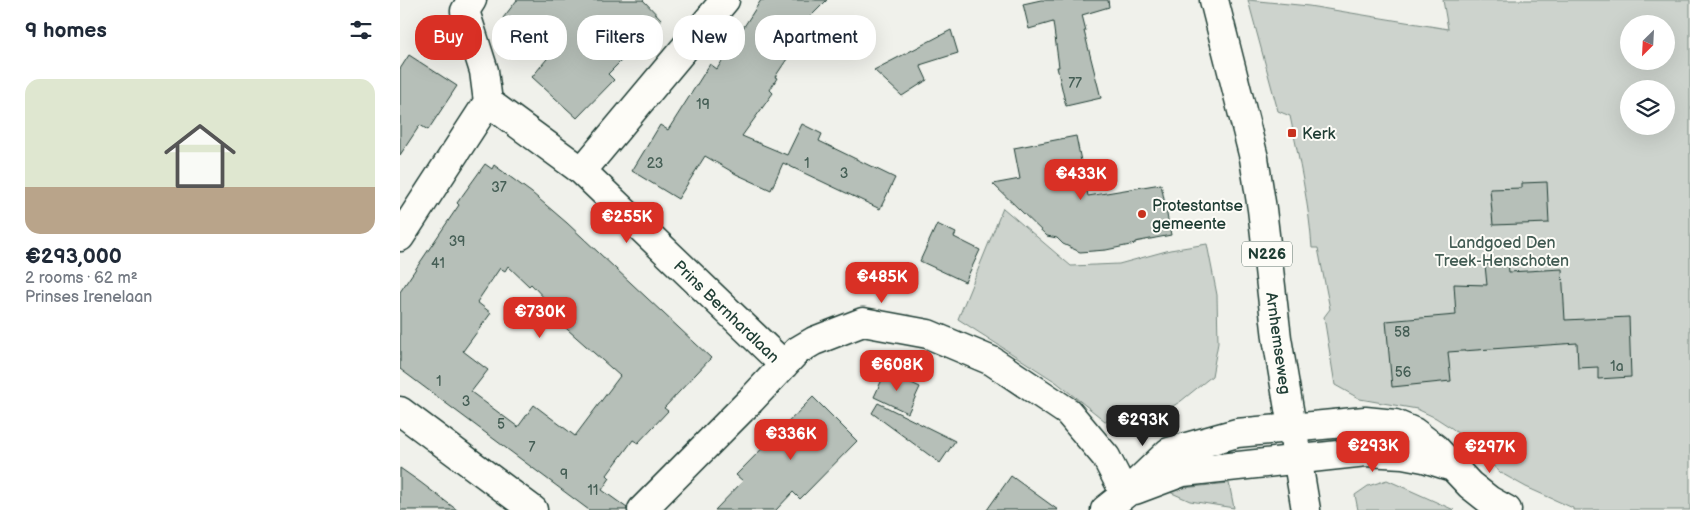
<!DOCTYPE html>
<meta charset="utf-8">
<style>
:root{--surface:#fff;--page:#f2f2f3;--text:#1f2937;--muted:#747a83;--accent:#d93025}
body{margin:0;font-family:"Balsamiq Sans",sans-serif;background:var(--page);color:var(--text);height:100vh;display:flex;flex-direction:column;font-size:19px;white-space:nowrap}
*{box-sizing:border-box;margin:0}
p{font-size:16px;color:var(--muted)}
.icon{flex:none;width:28px;height:28px;fill:none;stroke:currentColor;stroke-width:2;stroke-linecap:round;stroke-linejoin:round}
.map{position:relative;flex:1;overflow:hidden}
.panel{display:flex;flex-direction:column;background:var(--surface);width:400px}
.panel>*{flex:none}
.guide{position:absolute;left:15px;top:15px;width:475px;height:45px;display:flex;gap:10px}
.needle{width:32px;rotate:204deg}
.fabs{position:absolute;left:1220px;top:15px;display:grid;gap:10px}
.fabs a{display:grid;place-items:center;width:55px;height:55px;border-radius:50%;background:var(--surface);box-shadow:0 5px 20px #0002;font-size:25px}
.price{position:absolute;translate:-50% -42px;padding:0 11px;border-radius:10px;background:var(--accent);color:#fff;font-size:16px;line-height:32px;filter:drop-shadow(0 1px 2px #0008)}
.price::after{content:'';position:absolute;left:50%;top:30px;width:15px;height:11px;margin-left:-8px;background:inherit;clip-path:polygon(0 0,100% 0,50% 100%)}
.price.current{background:#222;color:#fff}
ul{padding:0;list-style:none}
li{display:grid;align-content:center;gap:10px;height:265px;padding:0 25px}
li span{display:grid;place-items:center;height:155px;border-radius:15px;color:#555}
li>.icon{margin-inline-start:auto}
span .icon{width:90px;height:90px;fill:#fffc;stroke-width:1}
li b{font-size:21px}
h2{display:flex;justify-content:space-between;align-items:center;height:60px;padding:0 25px;font-size:21px}
.chip{padding:0 18px;border-radius:20px;background:var(--surface);box-shadow:0 5px 20px #0002;font-size:18px;line-height:45px}
.chip.current{background:var(--accent);color:#fff}
main{display:flex;flex:1;min-height:0}
.map>svg:first-child{display:block}
</style>
<main>
<section class="panel">
<h2>9 homes<svg class="icon" aria-label="filters" viewBox="0 0 24 24"><path d="M4 7h16M4 17h16"/><circle cx="9" cy="7" r="2"/><circle cx="15" cy="17" r="2"/></svg></h2>
<ul>
<li><span style="background:linear-gradient(#dfe7d0 70%,#b9a48a 0)"><svg class="icon" aria-label="home" viewBox="0 0 24 24"><path d="M3 11l9-7 9 7M6 9v11h12V9"/></svg></span><div><b>€293,000</b><p>2 rooms · 62 m²</p><p>Prinses Irenelaan</p></div></li>
</ul>
</section>
<div class="map">
<svg width="1290" height="510" viewBox="0 0 1290 510">
<rect width="100%" height="100%" fill="#f0f1eb"/>
<filter id="ink" filterUnits="userSpaceOnUse"><feTurbulence type="fractalNoise" baseFrequency=".02" numOctaves="2"/><feDisplacementMap in="SourceGraphic" scale="10" xChannelSelector="R" yChannelSelector="G"/><feConvolveMatrix kernelMatrix="1 2 1 2 8 2 1 2 1" color-interpolation-filters="sRGB"/></filter>
<g filter="url(#ink)">
<path fill="#cdd3cd" stroke="#768880" fill-rule="evenodd" d="M848,0L909,6L1048,29L1043,0H1290V510H1173V508L1126,487L1101,473L1053,429L1036,418L1017,409L960,399L935,385L924,317L930,309L918,248H912C909,203 899,160 890,116L878,111ZM1229,24H1266V61H1229ZM1229,89H1266V126H1229Z
M603,208L671,266L719,264L770,250L807,244L817,295L818,343L812,376L781,401L751,420L705,421L656,382L558,319Z
M987,480L1054,510H958L955,495L968,486Z
M829,483L834,508L790,501L765,490Z"/>
<path fill="#b6bfb8" stroke="#1f3d34" fill-rule="evenodd" d="M117,0H243L262,20L208,74L214,80L177,118L132,77L151,54L103,18Z
M361,0H427L404,23L409,26L375,77L377,78L370,90L373,93L342,136L387,155L402,124L422,134L419,141L495,178L480,209L383,163L371,190L336,174L305,156L278,199L232,171L260,125L268,130L310,64L317,69Z
M641,0H708L709,7L682,15L686,31H684L701,98L666,106L657,67H659L653,22L629,29L623,4Z
M551,30L558,53L520,65L527,80L502,96L474,70Z
M9,55L57,86L28,130L20,125L0,155V69Z
M676,136L688,196L761,184L771,235L735,242V244L706,250L680,252L663,244L657,238L647,236L593,184L620,179L614,148Z
M85,164L92,169L94,165L132,193L167,223L311,358L264,408L268,411L238,443L233,440L207,475L210,478L202,490L227,508V510H189L0,369V292L59,205L57,203ZM108,266L129,286L131,284L163,318L159,322L220,376L175,436L134,405L118,427L71,392L88,370L63,351L91,313L77,302L100,268L105,271Z
M1147,182L1149,223L1093,225L1090,189L1122,188V183Z
M537,224L556,233L554,237L580,250L565,282L520,261Z
M1108,263L1109,272L1162,269L1165,320L1229,317L1231,377L1198,379V367L1178,368L1177,343L1048,352L1051,381L992,387L986,321L1056,315L1054,284L1087,285L1085,265Z
M486,371L520,387L508,413L474,397Z
M413,397L457,441L400,499L393,492L376,510H315L343,481L336,475Z
M478,403L555,441L540,463L472,413Z
M0,468L20,482L57,510H0Z
M611,476L658,510H587Z"/>
<g fill="none" stroke-linecap="round" stroke-linejoin="round">
<g stroke="#1f3d34" stroke-width="31">
<path id="minor" d="M88,102L182,171L384,365
M182,171L325,0
M0,237L88,102L84,71L65,11L72,0
M0,411L133,510
M735,490L783,472L966,452L1003,454L1024,458L1049,466
M242,510L351,400L397,351L414,341L463,322L528,334L592,361L668,412L706,457L725,494
M705,510L725,494L769,452L837,433L965,421L995,424L1014,432L1035,448L1070,485L1089,500L1107,510"/>
</g>
<g stroke="#1f3d34" stroke-width="31">
<path id="major" d="M814,0L854,158L862,209L877,338L906,510"/>
</g>
<use href="#minor" stroke="#fdfcf7" stroke-width="28"/>
<use href="#major" stroke="#fdfcf7" stroke-width="28"/>
</g>
</g>
<g fill="#c8321e" stroke="#fdfcf7" stroke-width="2">
<rect x="887" y="128" width="10" height="10" rx="2.5"/>
<circle cx="742" cy="214" r="5"/>
</g>
<g text-anchor="middle" stroke-width="4" stroke-linejoin="round" paint-order="stroke">
<g font-size="14" fill="#455e55">
<text x="675" y="88">77</text>
<text x="303" y="109">19</text>
<text x="255" y="168">23</text>
<text x="407" y="168">1</text>
<text x="444" y="178">3</text>
<text x="99" y="192">37</text>
<text x="57" y="246">39</text>
<text x="38" y="268">41</text>
<text x="1002" y="337">58</text>
<text x="1217" y="371">1a</text>
<text x="1003" y="377">56</text>
<text x="39" y="386">1</text>
<text x="66" y="406">3</text>
<text x="101" y="429">5</text>
<text x="132" y="452">7</text>
<text x="164" y="479">9</text>
<text x="193" y="495">11</text>
</g>
<rect fill="#fdfcf7" stroke="#62766e" stroke-width="1" x="842" y="241.5" width="50" height="25" rx="4"/>
<g font-size="15" font-weight="bold" fill="#1f3d34">
<text x="867" y="259">N226</text>
</g>
<g font-size="16" fill="#1f3d34" stroke="#fdfcf7" text-anchor="start">
<text x="902" y="139">Kerk</text>
<text x="752" y="211">Protestantse<tspan x="752" dy="18">gemeente</tspan></text>
</g>
<g font-size="16" fill="#425b53" stroke="#fdfcf7">
<text x="1102" y="248">Landgoed Den<tspan x="1102" dy="18">Treek-Henschoten</tspan></text>
</g>
<g font-size="16" fill="#1f3d34" stroke="#fdfcf7">
<text transform="translate(327 311) rotate(44)" y="6">Prins Bernhardlaan</text>
<text transform="translate(879 343) rotate(82)" y="6">Arnhemseweg</text>
</g>
</g>
</svg>
<div class="fabs">
<a><svg class="needle" viewBox="-14 -14 28 28"><path d="M0-13l5 13h-10z" fill="#e53935"/><path d="M0 13l5-13h-10z" fill="#747a83"/></svg></a>
<a><svg class="icon" aria-label="layers" viewBox="0 0 24 24"><path d="M12 4l9 5-9 5-9-5zM3 14l9 5 9-5"/></svg></a>
</div>
<b class="price" style="left:681px;top:201px">€433K</b>
<b class="price" style="left:227px;top:244px">€255K</b>
<b class="price" style="left:482px;top:304px">€485K</b>
<b class="price" style="left:140px;top:339px">€730K</b>
<b class="price" style="left:497px;top:392px">€608K</b>
<b class="price current" style="left:743px;top:447px">€293K</b>
<b class="price" style="left:391px;top:461px">€336K</b>
<b class="price" style="left:973px;top:473px">€293K</b>
<b class="price" style="left:1090px;top:474px">€297K</b>
<div class="guide">
<a class="chip current">Buy</a>
<a class="chip">Rent</a>
<a class="chip">Filters</a>
<a class="chip">New</a>
<a class="chip">Apartment</a>
</div>
</div>
</main>
